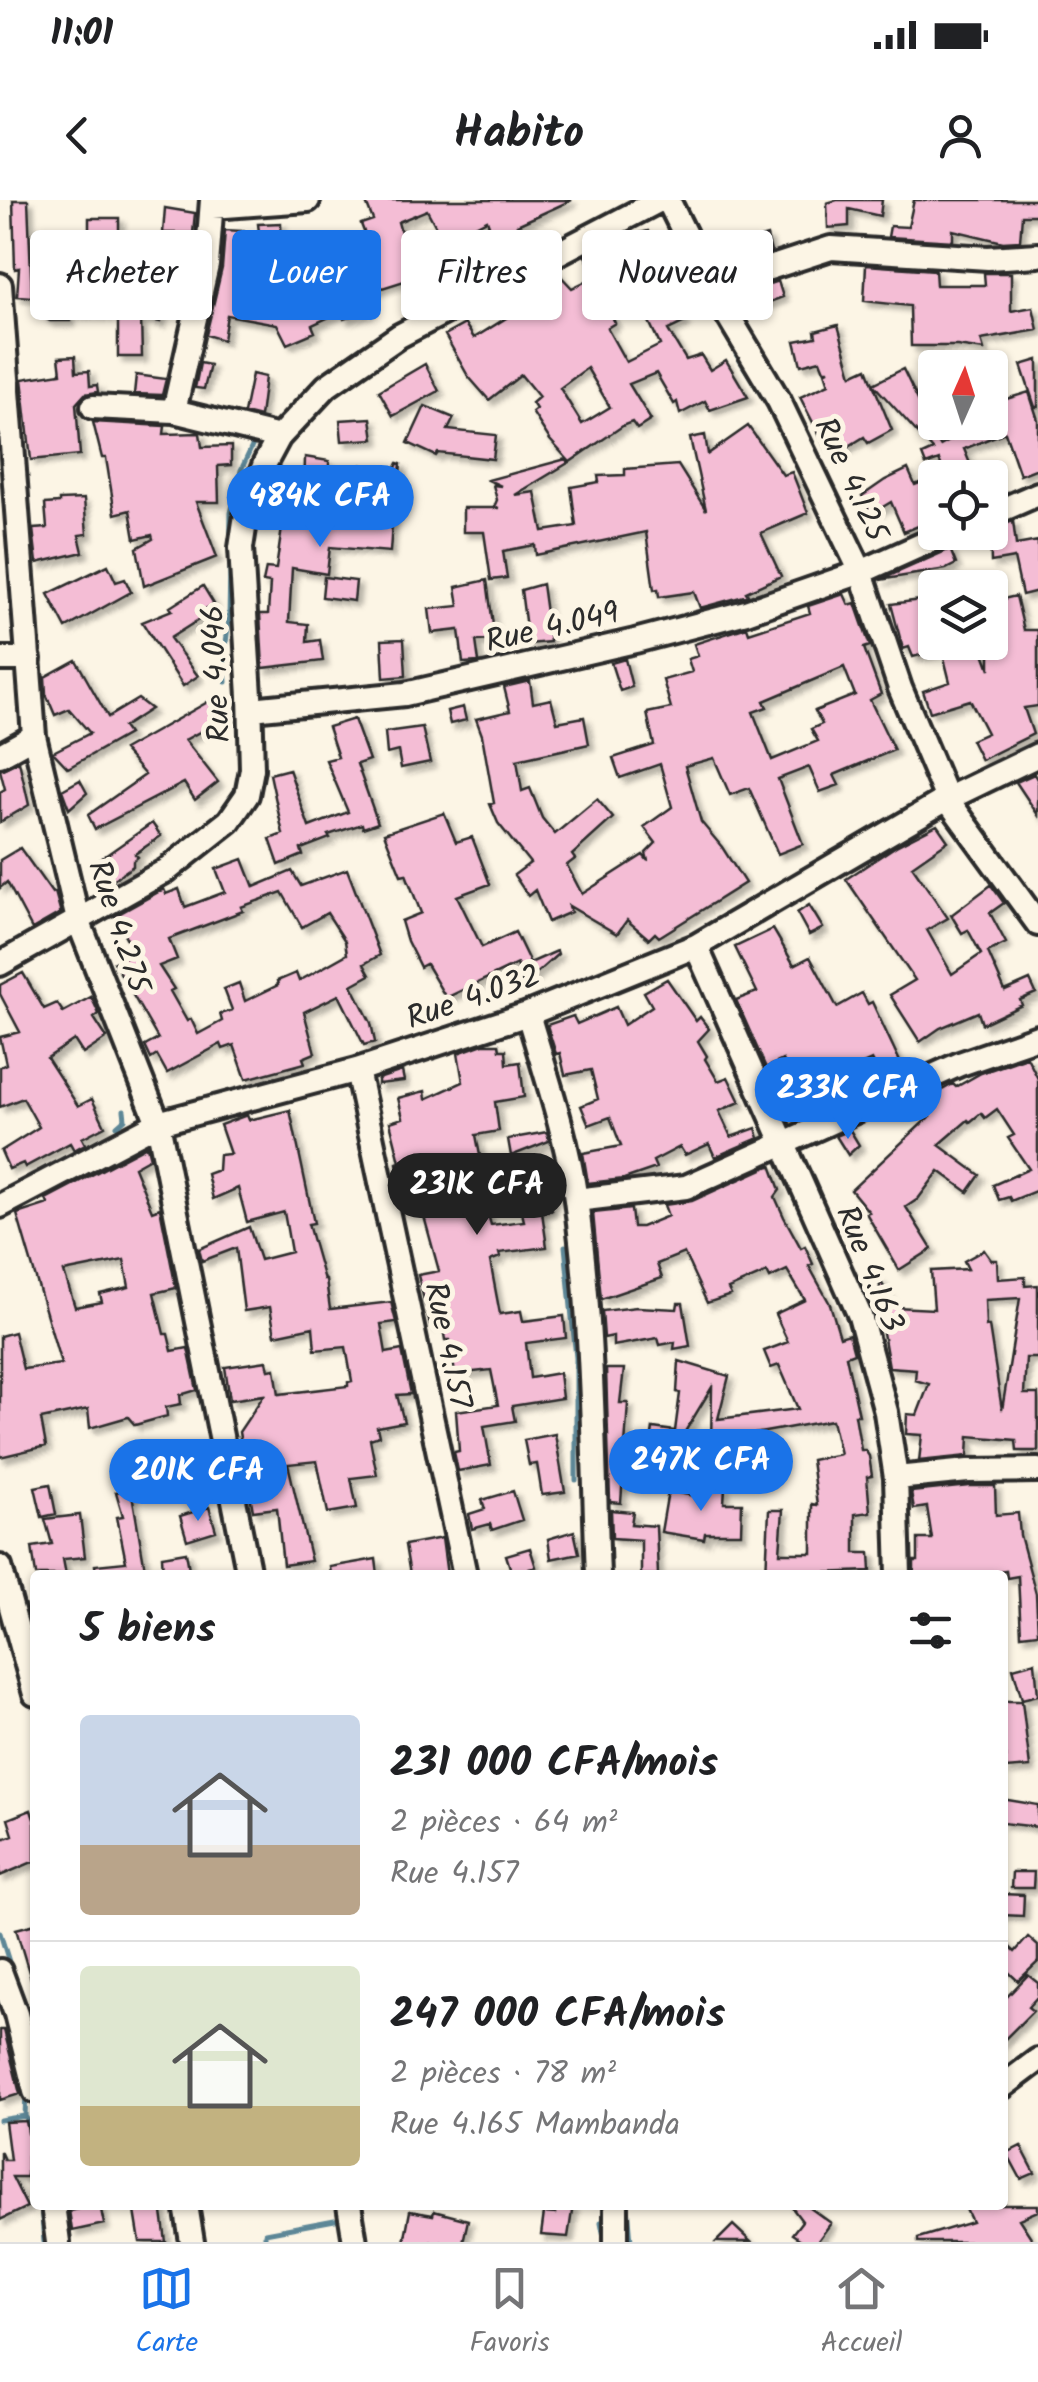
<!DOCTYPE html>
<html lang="fr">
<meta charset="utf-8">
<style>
:root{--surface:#fff;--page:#f2f2f2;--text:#202124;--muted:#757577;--line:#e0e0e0;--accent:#1a73e8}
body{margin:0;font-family:Kalam,sans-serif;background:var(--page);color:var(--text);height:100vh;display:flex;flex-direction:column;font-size:38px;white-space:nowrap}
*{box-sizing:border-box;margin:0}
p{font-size:32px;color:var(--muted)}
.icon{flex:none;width:55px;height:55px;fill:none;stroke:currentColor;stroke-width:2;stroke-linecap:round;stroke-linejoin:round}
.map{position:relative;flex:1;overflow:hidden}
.side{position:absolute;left:30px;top:1370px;width:978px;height:640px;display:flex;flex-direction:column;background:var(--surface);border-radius:10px;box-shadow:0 2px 8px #0004}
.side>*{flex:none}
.banner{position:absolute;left:30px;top:30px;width:980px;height:90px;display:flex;gap:20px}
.needle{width:65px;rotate:3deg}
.fabs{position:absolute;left:918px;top:150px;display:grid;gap:20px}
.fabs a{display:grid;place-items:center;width:90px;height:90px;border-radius:10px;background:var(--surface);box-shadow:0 2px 8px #0004;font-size:50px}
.price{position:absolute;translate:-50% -85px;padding:0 22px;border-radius:35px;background:var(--accent);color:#fff;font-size:32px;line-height:65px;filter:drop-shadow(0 2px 5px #0008)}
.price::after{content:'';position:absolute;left:50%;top:60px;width:30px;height:22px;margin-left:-15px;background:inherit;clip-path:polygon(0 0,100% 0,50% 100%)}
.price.selected{background:#222;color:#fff}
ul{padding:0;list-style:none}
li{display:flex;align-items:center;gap:30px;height:250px;padding:0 50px}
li+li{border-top:2px solid var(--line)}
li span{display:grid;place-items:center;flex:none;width:280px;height:200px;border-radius:10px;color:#555}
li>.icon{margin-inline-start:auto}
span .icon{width:120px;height:120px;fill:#fffc;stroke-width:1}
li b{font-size:42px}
h2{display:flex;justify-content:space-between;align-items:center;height:120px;padding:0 50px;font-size:42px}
.chip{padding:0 35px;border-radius:10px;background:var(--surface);box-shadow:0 2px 8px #0004;font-size:35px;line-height:90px}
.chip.selected{background:var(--accent);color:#fff}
.status{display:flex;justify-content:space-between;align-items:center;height:70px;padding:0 50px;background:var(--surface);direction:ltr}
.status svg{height:28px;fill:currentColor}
header{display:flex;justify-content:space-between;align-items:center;height:130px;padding:0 50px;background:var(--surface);font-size:45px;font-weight:600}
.tabs{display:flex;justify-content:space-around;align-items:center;height:140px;border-top:2px solid var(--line);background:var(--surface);font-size:28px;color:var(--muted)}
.tabs a{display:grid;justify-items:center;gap:5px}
.tabs .selected{color:var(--accent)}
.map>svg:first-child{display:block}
</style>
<div class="status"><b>11:01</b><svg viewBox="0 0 49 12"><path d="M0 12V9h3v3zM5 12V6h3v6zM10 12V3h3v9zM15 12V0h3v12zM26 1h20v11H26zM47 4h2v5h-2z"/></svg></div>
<header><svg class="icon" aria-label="back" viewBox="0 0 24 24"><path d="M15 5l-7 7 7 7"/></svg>Habito<svg class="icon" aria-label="person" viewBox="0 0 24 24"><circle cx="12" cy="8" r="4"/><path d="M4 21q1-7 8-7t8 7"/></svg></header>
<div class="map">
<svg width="1038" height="2042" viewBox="0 0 1038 2042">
<defs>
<filter id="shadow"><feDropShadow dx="5" dy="5" stdDeviation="2.5" flood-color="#0004"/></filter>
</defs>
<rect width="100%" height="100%" fill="#fcf5e5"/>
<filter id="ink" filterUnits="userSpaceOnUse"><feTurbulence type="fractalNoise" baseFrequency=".01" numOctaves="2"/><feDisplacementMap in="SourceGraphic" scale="20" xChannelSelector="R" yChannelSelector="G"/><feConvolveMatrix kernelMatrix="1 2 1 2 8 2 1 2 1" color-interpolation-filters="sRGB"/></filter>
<g filter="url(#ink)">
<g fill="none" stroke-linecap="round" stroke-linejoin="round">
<path stroke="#5d8797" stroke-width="5" d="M736,154L760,193
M226,482L224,459L229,419L231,313L241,270L255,240
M117,926L125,919L124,910
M565,1046L576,1158V1280
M0,1733L14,1778
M26,1892L25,1916L31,1926L35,1958
M0,1920L25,1916
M41,2005L44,2042
M628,2005L631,2042
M601,2022L605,2042
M265,2042V2033L340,2019"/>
</g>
<path fill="#f4bdd5" stroke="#2b2b2b" stroke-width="2.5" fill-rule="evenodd" filter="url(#shadow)" d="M13,0H28L32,97L17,96L19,68L15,69Z
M365,0H572L517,25L527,52L503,64L487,20L444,42L427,10L398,22L414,78L366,93L371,110L344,119L342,111L312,125L315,132L287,144L277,124L227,115L223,140L206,135L222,68L225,30L259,32L258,24L281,23L282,49L319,43L324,74L356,65L354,58L371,50L361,24L373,20Z
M837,0H882L880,16L849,9V26L828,28L827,3Z
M914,0H1038V15H1022L1020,41L1003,42L953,30V41L888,37L890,26L908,27Z
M165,8L195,13L193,33H163Z
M89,18H119V34H111L109,66L118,64L119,72L169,84L160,122L141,117L142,157H118V115L69,112L70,121H50L43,117L39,87H75L79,56L89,57Z
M648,31L655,47L661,44L682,78L668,85L685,122L668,130L686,160L701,155L710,170L726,160L748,197L710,210L705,201L680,214L677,202L674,204L656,173L629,184L651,220L637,229L632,222L624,225L570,262L550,240L532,212L536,209L532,203L539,197L521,175L489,200L468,176L445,135L465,124L474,138L532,102L524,88L556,71L572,88L597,76L585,56L615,40ZM632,85L660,145L626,162L607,128L615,123L604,98ZM587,168L610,207L582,224L560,188Z
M767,36L771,52L718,67L712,56L715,51Z
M866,65L935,70L936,85H985L984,73H1011V111L1033,107L1038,130L981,140L984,150L957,146H911L910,106L864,101Z
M446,67L451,92L427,104L420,78Z
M778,81L783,97L751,109L745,92Z
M838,125L852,175L867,168L873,184L903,169L940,246L964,233L962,222H990V204L1029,192L1038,220V268L1020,275L1005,232L964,249L976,278H947L939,260L926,265L922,255L933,250L873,184L892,230L868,243L864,237L841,251L835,238L824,244L800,197L829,184L825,172L829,170H824L820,160L801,165L795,141L816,137L815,131Z
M75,156L76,172L89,171L90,186L97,185L98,192L85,194L76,204L80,255L31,260L22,179L61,173L59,157Z
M1038,160V207H1035L1021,165Z
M200,163L210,165L204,189L195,188Z
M425,164L439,191L393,216L379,191Z
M252,174L265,177L260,217L244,213Z
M136,175L166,179L162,195L134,194Z
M425,206L454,218L448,230L496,235L493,259L438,253L436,256L408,243Z
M371,218L374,239L342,241L340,220Z
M93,222L165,226L164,234L200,233L202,247L231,246V265L218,266L219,302H196L217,357L144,386L137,348L153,339L152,335L135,339L130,310L115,314L106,258H102Z
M748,226L783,275L792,272L808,313L761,333L781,376L746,392L748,395L700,408L694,392L659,397L658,389L654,390L646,332L536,355L535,345L503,351L507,378L491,380L484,332H463V308H499L494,307L497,300L493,285L501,286L488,280L566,259L568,263L515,295L535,292L543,331L576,326L571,287L599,282L598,276L625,275V269L678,265L706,310L690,238L705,235L708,254Z
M305,257L329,261V300L358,303L362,265L379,268L383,297L398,263L401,264L396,310H393L390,352L330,347L327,374L292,368L289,422L308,424L307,442L320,440L323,461L263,468L260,414H268L270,383L263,382L266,368L276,369L283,321L277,320L276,293L304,296Z
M908,269L915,285L935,277V313L926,317L928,322L904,332L891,302L871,314L862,296L885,280Z
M84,299L87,334L79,335L83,352L37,363L33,329L47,328L45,304L59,303V300Z
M1013,321L1016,345L1038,341V391L1022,395L1014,358L991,362L990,330Z
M950,349L956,364L946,369L880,380Z
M108,365L116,382L125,379L131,392L66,428L48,394Z
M324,377L356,381L354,401L322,397Z
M487,380L495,440L476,441L479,462L463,463L459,430L432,433L429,409L459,406L456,387Z
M542,384L550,442L528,444L521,390Z
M203,386L214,404L200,412L203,417L170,438L198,476L183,486L142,422L172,410L170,407Z
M844,394L849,405L855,403L870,446L864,448L881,494L870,500L894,550L834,575L839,585L820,592L809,567L778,579L803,644L778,654L749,588L730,595L714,558L685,566L701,622L722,647L745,683L659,737L655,733L649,739L627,720L617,734L569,706L571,712L548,722L535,690L528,696L514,675L530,663L498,623L490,604L494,603L482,535L476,519L510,511L504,487L530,481L533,503L551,499L557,522L584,517L589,544L517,560L522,591L530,588L542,618L555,634L597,599L613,618L572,655L575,659L567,665L582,694L643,655L648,661L646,653L656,643L644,627L672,607L660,564L620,578L613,558L654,545L647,513L671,508L663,480L692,472L688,459L698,456L694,444L747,427L749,433L810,413L808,406ZM844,467L855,495L815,511L822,524L811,529L818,541L772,560L753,512L767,507L764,501Z
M1016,396L1024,430H1038V506L1024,508L1033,534L981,560L971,540L987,533L970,500L930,512L923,491L950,482L940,442H980L990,469V402Z
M935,398V451L913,457L909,447L903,449L891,404Z
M404,439L406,476L384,478L382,440Z
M625,459L632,487L620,491L611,463Z
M76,460L108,517L138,499L151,509L123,527L128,534L68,568L53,552L90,533L69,509L55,515L46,494L45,477Z
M213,499L223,519L185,540L218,582L195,600L184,583L95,629L88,615L145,575L123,550Z
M463,507L466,520L450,524L447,511Z
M354,519L369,560L357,564L378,623L363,628L362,624L328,635L330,638L301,649L303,655L279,665L270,639L283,634L270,574L289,569L309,627L348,612L326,560L338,557L328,527Z
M422,527L430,562L401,568L398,551L387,554L385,532Z
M19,561L29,605L0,622V592L5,589L0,570Z
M1034,574L1038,581V615L1016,582Z
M80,580L87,593L69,609L62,590Z
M444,613L456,642L472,637L490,684L457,696L482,747L515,732L530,763L557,751L558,754L523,785L517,764L446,798L426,764L420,767L407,741L401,721L421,713L406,674L401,675L384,633Z
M152,623L161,636L135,654L138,657L133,661V666L106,685L92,665Z
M937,625L948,641L912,666L948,718L927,730L952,774L981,754L968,730L962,733L951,715L991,685L1004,703L990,713L1006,743L988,752L1005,791L1030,780L1036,793L1020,800L1022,805L982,824L978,812L940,828L920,842L890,795L915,780L846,679L896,646Z
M20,648L52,693L55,692L60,710V713L32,729L7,682L0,688V660Z
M243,659L254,687L292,671L301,686L347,669L380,755L364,764L370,775L352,785L371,823L375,842L364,845L339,795L304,812L315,853L303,858L305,863L246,879L234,845L223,849L221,844L167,873L157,855L151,859L145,846L158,839L114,762L134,753L115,716L164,689L166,694L179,689L185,707L225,692L216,669ZM282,692L302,727L327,713L345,741L347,754L299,781L296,773L277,781L278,785L245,801L239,783L224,789L232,810L220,814L222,821L198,834L191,819L187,821L170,791L174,789L159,766L177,759L169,739L243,711L241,707Z
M809,705L823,728L809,735L797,713Z
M773,729L794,765L810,757L837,807L862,793L868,804L872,802L902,866L880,876L872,860L820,883L824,892L818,896L823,907L790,921L783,906L802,897L783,860L766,868L736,800L757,792L735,747Z
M23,773L44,809L57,803L63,812L91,797L95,805L99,814L94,818L107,838L83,854L74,840L47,858L78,906L92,899L105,926L82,938L85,944L74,950L70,943L25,967L23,963L9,969L1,951L39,927L23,898L0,907V867L6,864L0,837L20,832L0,794V785Z
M667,779L696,821L700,817L709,829L698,841L707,856L705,859L718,881L728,877L740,902L719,911L731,937L756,928L759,938L715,957L709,944L685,955L680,947L653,961L656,968L624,979L588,983L583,953L621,946L610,917L589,925L581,906L598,899L591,870L565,875L560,853L556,854L547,825L573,816L577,824L616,807L624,825L652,806L644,792Z
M483,844H499L500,850H506L507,864L520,862L524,897L495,902L499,931L476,935L484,976L513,968L512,964L538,960L552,1010L542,1012L547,1047L499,1053L500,1057L490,1061L500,1114L521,1111L523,1121L564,1116L566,1138L526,1143L530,1178L559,1173L562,1198L512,1206L515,1221L484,1226L491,1265L458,1271L454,1252L459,1251L456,1211L498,1205L491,1170L455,1174L450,1140H445L442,1122L430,1125L418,1075L439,1071L422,1009L429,1007L421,974L400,979L397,963L400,962L390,922L403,918L398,898L425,891L426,899L463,882L458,853ZM515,984L524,1021L491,1025L482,993Z
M1027,857L1038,879V990L1011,1001L1009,997L999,1000L993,985L1029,969L1008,938L1014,935L997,909L985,918L981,913L970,922L968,920L939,945L980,975L968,992L939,971L918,999L906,1007L932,1049L899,1070L866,1013L869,1012L851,990L930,916L926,912L933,906L928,898L953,884L956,887L981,873Z
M402,871L404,881L378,884V879Z
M290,910L314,1023L308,1024L324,1080H326L330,1109L391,1102L396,1122L381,1124L386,1153L402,1150L411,1194L397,1195L404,1222L377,1227L379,1236L370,1239L377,1275L351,1278L357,1308L328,1313L317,1261L288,1264L311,1361L283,1365L277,1308L253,1311L239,1232L264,1195L230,1200L225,1167L267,1161L269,1170L275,1169L279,1194L348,1186V1182L352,1181L346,1147L315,1150L313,1127L275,1135L270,1107L244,1111L236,1048L202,1061L199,1049L249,1027L260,1060L291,1052L284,1012L247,1022L238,988L213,999L207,974L218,970L219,955L230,954L220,925L247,915L249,920Z
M850,930L859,945L848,955L836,936Z
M547,932L549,941L511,956L508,939Z
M147,946L150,958L134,967L152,1011L160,1008L176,1088L154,1093L164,1134H168L172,1151L188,1148L197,1190L180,1195L181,1204L166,1207L167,1216L135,1225L128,1217L90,1228L88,1209L41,1219L46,1246L0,1257V1136L14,1132L23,1169L61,1164L17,1014L48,1004L46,999ZM124,1060L129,1087L100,1094L102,1102L75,1107L64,1072Z
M771,965L780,990L775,997L784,1017L801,1048L805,1046L813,1064L809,1066L830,1104L840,1137L849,1134L854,1153L846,1156L859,1215H855L861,1250H865L869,1256L872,1276L867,1277L870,1312L855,1314V1353H870L871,1371L766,1375L769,1310H783L780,1353H812V1304L817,1305L811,1260L840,1254L832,1220L737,1237V1245H711L712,1187L680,1240L670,1288L645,1283L653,1228L675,1231L680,1193L677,1192L679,1161L729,1176L718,1219L798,1209L779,1165L771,1168L764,1151L788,1142L775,1114L805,1100L787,1070L770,1078L767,1072L728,1089L731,1095L707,1103L684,1053L657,1064L662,1078L601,1099L593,1013L631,1009L633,1027H641L668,1016L664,1005L692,1001Z
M984,1050L991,1060H997L998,1079L1025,1077V1086L1038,1085V1158H1026L1024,1194H1038V1251H1017L1016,1240L969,1236L968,1256L919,1261L922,1235L906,1234L907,1214L917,1215L929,1184L915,1180L916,1169L889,1167L882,1127L879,1126L880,1080L895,1107L934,1109L931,1071L968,1069L964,1061ZM1020,1098L1002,1210L989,1126H986L985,1100Z
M678,1103H683L690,1146L674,1149L675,1142L660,1145L658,1138L613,1146V1136L604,1138L602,1111L637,1107L677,1109Z
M606,1169H624L620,1203H628L621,1303L610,1302Z
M555,1234L565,1292L542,1295L537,1264L529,1265L524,1240Z
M50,1284L56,1314L42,1317L35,1287Z
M701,1285L725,1288L724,1303H742L741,1333H705L704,1339L661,1332L668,1291L700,1297Z
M969,1286H995L996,1315L1018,1313L1020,1335L1036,1394L1038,1433L1021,1435L1018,1376L1007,1378L1006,1371L977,1375H914V1361H918V1339H932L927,1307L914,1309L911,1292Z
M131,1288L146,1375H96L95,1365L126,1362L117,1317L123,1316L116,1292Z
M513,1291L522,1320L492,1330L490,1324L472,1329L469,1314L485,1309L482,1300Z
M209,1307L216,1331L187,1340L180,1316Z
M611,1310L633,1312L631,1324L656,1326L658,1375H641V1340L612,1338Z
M80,1315L85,1357L63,1359L66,1375H36L32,1347L52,1344L45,1319Z
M574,1331L579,1353L551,1359L548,1339Z
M442,1338L447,1375H410L405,1345Z
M530,1348L536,1367L512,1374L506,1355Z
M186,1352L189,1369L163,1373L162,1356Z
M376,1359L378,1375H331L330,1367Z
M1035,1462L1038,1495L1022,1499L1013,1468Z
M1002,1501H1022L1030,1567L1006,1569Z
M1002,1599L1038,1605V1627L1002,1623Z
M31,1610L35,1622V1661L0,1676V1640L13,1635L8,1619Z
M1012,1672H1034L1033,1688H1011Z
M1002,1694L1024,1695L1023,1716L1002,1715Z
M35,1724V1778L31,1779L16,1729Z
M1028,1737L1038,1746V1762L1018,1781L1002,1766V1740L1015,1752Z
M1028,1775L1038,1783V1796L1028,1807L1033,1811L1002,1842V1802Z
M0,1830H4L20,1894L0,1900Z
M26,1921L32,1956H27V1977H12L27,2007L0,2020V1951L4,1960H10L5,1922Z
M1021,1946L1035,1973L1021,1979L1007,1953Z
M91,2005H100L104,2024L72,2031L69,2010Z
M134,2005H161L166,2042H140Z
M556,2005H573L568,2037L541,2035L544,2013L555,2014Z
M790,2005H806L831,2023L817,2042H804L792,2034L802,2021Z
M964,2005H1038V2011L1019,2019L1034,2042H918V2038L972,2022Z
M410,2011L433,2015L434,2011L468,2020L463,2042H404Z
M733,2025L751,2042H716Z"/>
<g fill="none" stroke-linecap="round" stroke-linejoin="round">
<g stroke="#2b2b2b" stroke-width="30">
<path id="street" d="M668,0L711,87L779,201L861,372L900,488L947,599L1038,724
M212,7L308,0
M0,85L34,536L78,720L158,923L249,1375
M711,87L831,48L988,58L1038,55
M93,207L174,211L279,237
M174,211L207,65L212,0
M990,315L1038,294
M0,459H29
M251,509L405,494L635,441L746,412L861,372L950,332
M0,555L34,536
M696,746L860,1116L886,1212L896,1278L899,1375
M0,764L167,670L229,621L247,595L252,569L250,496L241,348L246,315L265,263L279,237L327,186L399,136L660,0
M528,814C546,875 567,937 576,1000C593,1123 593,1251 598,1375
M357,870L465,1375
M576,1000L686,987L960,864L1038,837
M0,1006L158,923L357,870L528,814L696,746L947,599L1038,555
M896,1278L968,1271L1038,1270
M0,1367L35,1494
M0,1771L16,1814L35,1891
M1002,1887L1038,1860
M53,2005L58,2042
M186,2005L192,2042
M349,2005L355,2042
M616,2005V2042"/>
</g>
<use href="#street" stroke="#fcf5e5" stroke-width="22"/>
</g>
</g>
<g text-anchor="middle" stroke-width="10" stroke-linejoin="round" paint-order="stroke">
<g font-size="32" fill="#2b2b2b" stroke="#fcf5e5">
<text transform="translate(852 279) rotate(65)" y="11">Rue 4.125</text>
<text transform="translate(552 426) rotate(-13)" y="11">Rue 4.049</text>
<text transform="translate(215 474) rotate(-93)" y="11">Rue 4.046</text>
<text transform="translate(120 726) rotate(72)" y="11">Rue 4.275</text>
<text transform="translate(473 796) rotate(-19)" y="11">Rue 4.032</text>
<text transform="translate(871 1068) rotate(68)" y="11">Rue 4.163</text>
<text transform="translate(449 1145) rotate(78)" y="11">Rue 4.157</text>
</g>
</g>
</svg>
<div class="fabs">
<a><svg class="needle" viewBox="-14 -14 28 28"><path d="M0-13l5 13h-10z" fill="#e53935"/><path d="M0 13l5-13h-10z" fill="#757577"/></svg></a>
<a><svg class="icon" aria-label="locate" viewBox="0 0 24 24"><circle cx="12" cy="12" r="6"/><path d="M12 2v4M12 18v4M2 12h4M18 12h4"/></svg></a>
<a><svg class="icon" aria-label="layers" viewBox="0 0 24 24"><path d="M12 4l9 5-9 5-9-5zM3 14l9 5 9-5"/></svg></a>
</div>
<b class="price" style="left:320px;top:350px">484K CFA</b>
<b class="price" style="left:848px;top:942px">233K CFA</b>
<b class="price selected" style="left:477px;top:1038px">231K CFA</b>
<b class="price" style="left:701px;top:1314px">247K CFA</b>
<b class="price" style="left:198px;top:1324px">201K CFA</b>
<div class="banner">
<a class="chip">Acheter</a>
<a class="chip selected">Louer</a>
<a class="chip">Filtres</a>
<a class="chip">Nouveau</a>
</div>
<section class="side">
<h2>5 biens<svg class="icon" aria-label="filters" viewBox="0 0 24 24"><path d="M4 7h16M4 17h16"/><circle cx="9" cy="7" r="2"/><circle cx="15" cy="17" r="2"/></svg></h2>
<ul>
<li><span style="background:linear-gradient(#c9d6e8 65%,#b9a48a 0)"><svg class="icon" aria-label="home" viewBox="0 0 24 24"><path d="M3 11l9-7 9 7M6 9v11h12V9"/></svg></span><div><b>231 000 CFA/mois</b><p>2 pièces · 64 m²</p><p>Rue 4.157</p></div></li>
<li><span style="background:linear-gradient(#dfe7d0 70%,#c2b280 0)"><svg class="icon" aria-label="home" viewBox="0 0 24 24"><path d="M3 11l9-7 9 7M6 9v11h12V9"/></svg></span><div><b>247 000 CFA/mois</b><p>2 pièces · 78 m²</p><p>Rue 4.165 Mambanda</p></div></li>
</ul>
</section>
</div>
<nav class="tabs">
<a class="selected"><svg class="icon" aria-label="map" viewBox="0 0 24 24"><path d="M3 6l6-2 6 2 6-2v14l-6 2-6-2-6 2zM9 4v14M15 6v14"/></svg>Carte</a>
<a><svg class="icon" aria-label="saved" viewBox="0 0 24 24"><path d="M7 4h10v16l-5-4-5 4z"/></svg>Favoris</a>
<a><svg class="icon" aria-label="home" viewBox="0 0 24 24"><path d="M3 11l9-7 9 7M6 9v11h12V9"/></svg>Accueil</a>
</nav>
